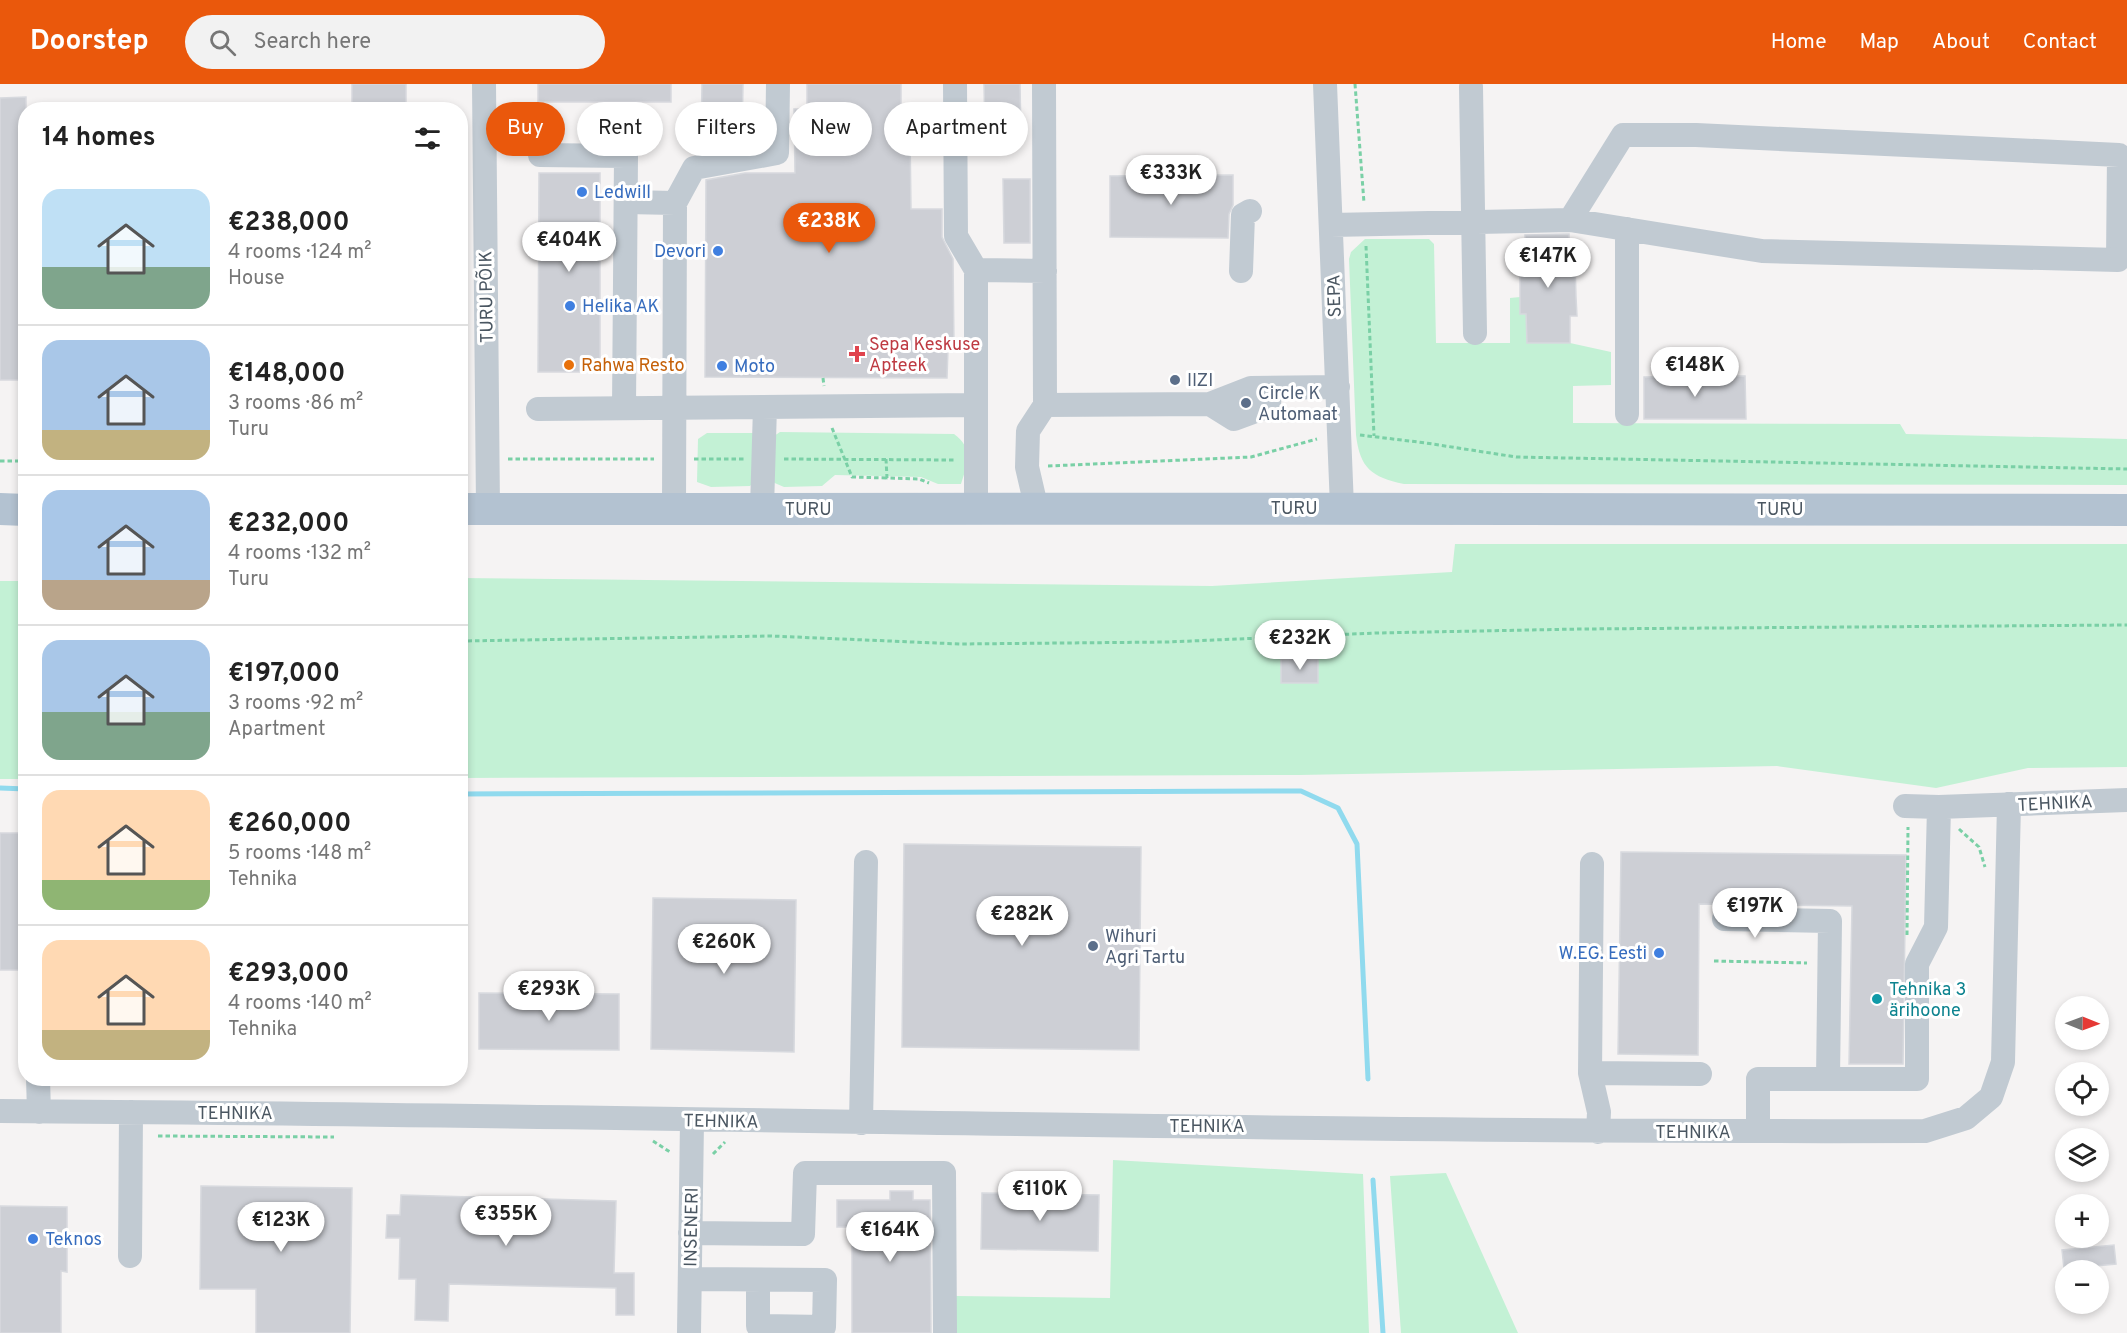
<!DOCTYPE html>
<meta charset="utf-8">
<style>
:root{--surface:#fff;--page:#f2f2f2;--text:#222;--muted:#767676;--line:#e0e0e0;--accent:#ea580c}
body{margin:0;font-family:Overpass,sans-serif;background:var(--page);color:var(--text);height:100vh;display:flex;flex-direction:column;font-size:22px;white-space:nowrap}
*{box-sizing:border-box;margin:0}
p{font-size:20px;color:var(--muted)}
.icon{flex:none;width:33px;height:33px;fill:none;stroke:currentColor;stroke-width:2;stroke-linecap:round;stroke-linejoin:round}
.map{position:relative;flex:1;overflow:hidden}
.details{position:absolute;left:18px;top:18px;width:450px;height:984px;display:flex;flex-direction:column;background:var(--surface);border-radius:24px;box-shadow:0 3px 9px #0003}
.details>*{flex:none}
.banner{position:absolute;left:486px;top:18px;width:570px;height:54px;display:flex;gap:12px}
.needle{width:39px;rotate:91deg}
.controls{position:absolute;left:2055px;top:912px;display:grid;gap:12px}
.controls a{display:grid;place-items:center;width:54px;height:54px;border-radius:50%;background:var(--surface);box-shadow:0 3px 9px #0003;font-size:30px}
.price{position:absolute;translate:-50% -51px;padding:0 14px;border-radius:21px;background:#fff;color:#222;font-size:20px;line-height:39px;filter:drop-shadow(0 2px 3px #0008)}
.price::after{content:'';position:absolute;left:50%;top:36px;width:18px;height:14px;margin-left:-9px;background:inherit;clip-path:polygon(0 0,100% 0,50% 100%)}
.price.selected{background:var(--accent);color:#fff}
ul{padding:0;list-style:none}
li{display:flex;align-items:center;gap:18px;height:150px;padding:0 24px}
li+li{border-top:2px solid var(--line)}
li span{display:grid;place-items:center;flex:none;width:168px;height:120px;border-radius:18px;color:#555}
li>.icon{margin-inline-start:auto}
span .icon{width:72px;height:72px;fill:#fffc;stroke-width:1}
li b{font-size:26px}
h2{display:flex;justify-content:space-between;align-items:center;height:72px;padding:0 24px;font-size:26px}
.chip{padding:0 21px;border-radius:27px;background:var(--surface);box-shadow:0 3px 9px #0003;font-size:21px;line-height:54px}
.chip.selected{background:var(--accent);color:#fff}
header{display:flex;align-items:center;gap:36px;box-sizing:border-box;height:84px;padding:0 30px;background:var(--accent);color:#fff}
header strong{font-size:28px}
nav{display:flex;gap:33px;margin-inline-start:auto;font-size:21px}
.search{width:420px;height:54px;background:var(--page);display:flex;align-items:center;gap:15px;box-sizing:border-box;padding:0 21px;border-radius:33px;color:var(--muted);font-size:22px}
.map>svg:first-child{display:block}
</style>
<header>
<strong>Doorstep</strong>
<div class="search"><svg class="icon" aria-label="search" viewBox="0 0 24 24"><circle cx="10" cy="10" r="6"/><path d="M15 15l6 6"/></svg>Search here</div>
<nav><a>Home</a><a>Map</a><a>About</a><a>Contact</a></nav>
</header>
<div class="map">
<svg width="2127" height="1249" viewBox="0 0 2127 1249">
<rect width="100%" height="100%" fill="#f5f3f3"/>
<path fill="#c3f1d5" d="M1365,155H1429L1434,160L1436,259H1510V214L1520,213V230H1526L1527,259H1570L1611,268V301L1573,302V339L1900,340L1906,350L2127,355V401L1404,400C1371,393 1360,384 1356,351L1349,175L1351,168Z
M780,348L954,350C974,364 967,381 961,400H938L921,393L835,391L822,402L784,403L770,397L771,354Z
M707,349H757L756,395L750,402L711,403L697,398L698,355Z
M1455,460H2127V683L2028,684L1936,704L1777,682L1299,691L461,694L460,494L1212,502L1452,488Z
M0,497H25V695H0Z
M1113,1076L1363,1090L1369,1249H956V1212L1110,1214Z
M1446,1089L1518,1249H1401L1390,1092Z"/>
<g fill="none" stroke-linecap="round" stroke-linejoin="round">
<path stroke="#90daee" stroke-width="5" d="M0,704L26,705
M460,710L1301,707L1338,724L1357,760L1368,995
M1373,1096L1383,1249"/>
</g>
<path fill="#cdcfd5" stroke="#d7d9de" stroke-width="1.5" d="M352,0H406V26H352Z
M538,0H671V18H538Z
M702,0H743L742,52L701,51Z
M807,0H901V47H910L911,125H942V153L953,175L954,262L948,265L947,294L705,293L706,96L745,89H795L794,25H807Z
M984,0H1020L1021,51H985Z
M26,13V296H0V14Z
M539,89H600V288H538Z
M1233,91V121L1229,130L1228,154L1110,153V92Z
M1003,95H1030V159H1004Z
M1569,150V177H1575L1576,213L1577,232H1570V259H1527L1526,230H1520V176H1526L1525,151Z
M1745,292L1746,335H1644V293Z
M1281,575H1318V599H1281Z
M0,749H26V886H0Z
M904,760L1141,763L1139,966L902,963Z
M1621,768L1906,771L1903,980H1849L1852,822L1699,820L1698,971L1618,970Z
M653,814L796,816L794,968L651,965Z
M479,909L619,910V966L479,965Z
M201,1102L352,1104L350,1249H256V1205H200Z
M890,1107H913V1116H930L931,1249H852V1143H837V1116H890Z
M982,1109L1099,1111L1098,1167L981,1165Z
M401,1111L616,1117L614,1189H634V1231H616V1204L449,1200L448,1237L415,1236L416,1195H399L400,1154H386L387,1131H400Z
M0,1122L67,1123V1188L61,1187V1249H0Z
M2114,1161L2116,1180L2064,1185L2062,1166Z"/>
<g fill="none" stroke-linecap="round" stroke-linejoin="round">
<path stroke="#7ad0a6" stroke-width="3" stroke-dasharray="4.5 3" stroke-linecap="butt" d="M1355,0L1364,119
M1366,162L1374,352
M823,294L824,302
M832,344L852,393L887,394
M1360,351L1426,359L1516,373L2127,385
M460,375H468
M508,375H654
M694,375H744
M784,375L954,376
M886,375L887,394L919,395L929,399
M0,377H26
M1048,382L1251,373L1317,355
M460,557L771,552L960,560L1168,558L1376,549L1581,545L2127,541
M1959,745L1979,763L1985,783
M1907,851L1908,743
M1714,877L1807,879
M158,1052L334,1053
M653,1057L670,1068
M713,1070L725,1058"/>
<path stroke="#c1cad2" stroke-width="24" d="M484,0L488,425
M955,0L956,152L976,186V426
M1325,0L1342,423
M1471,3L1475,249
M540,71L626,72L624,324
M626,118L675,119
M1331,141L1570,136L1762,167L2118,176L2119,71L1696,51H1623L1570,136
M1627,145V330
M976,186L1045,187
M1241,187L1243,131L1250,127
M1210,320L1251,304L1338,303
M1045,321L1210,320L1234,335L1269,322L1270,304
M538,325L975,321
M762,424L765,323
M674,425L675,119L694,84L777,69L778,0
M1037,426L1027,383L1028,347L1045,321L1044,0
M1905,722L1939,723
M1592,780L1590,989L1599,1028L1598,1048
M1724,835L1830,837L1828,995
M1590,989L1700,990
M38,994L39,1028
M0,1027C642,1031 1284,1049 1925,1047L1966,1034L1991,1013L2003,978L2009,720
M861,1039L866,778
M1758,1047V995H1917V880L1936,843L1939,723L2127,716
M690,1149L803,1150L805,1089H944L945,1249
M130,1172L131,1028
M690,1195L825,1196L824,1243L758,1242V1196
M689,1249L692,1037"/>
<path stroke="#b3c2d1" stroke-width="32" d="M0,425L26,426
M460,425C1016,425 1571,424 2127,426"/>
</g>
<g fill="#3f7fe0" stroke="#fff" stroke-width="2">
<circle cx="582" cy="108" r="6"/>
<circle cx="718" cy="167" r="6"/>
<circle cx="570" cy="222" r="6"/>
<circle cx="722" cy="282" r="6"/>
<circle cx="1659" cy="869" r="6"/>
<circle cx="33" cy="1155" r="6"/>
</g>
<path fill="#e0444e" stroke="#fff" stroke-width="2" d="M854 261h6v6h6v6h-6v6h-6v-6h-6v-6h6z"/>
<circle fill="#e8710a" stroke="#fff" stroke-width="2" cx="569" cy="281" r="6"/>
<g fill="#5c6f8a" stroke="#fff" stroke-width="2">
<circle cx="1175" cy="296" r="6"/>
<circle cx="1246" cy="319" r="6"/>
<circle cx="1093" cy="862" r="6"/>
</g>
<circle fill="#0f9aa8" stroke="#fff" stroke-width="2" cx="1877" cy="915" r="6"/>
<g text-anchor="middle" stroke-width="6" stroke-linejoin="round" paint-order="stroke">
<g font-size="18" fill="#366cbe" stroke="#fff" text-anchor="start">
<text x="594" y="114">Ledwill</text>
<text x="706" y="173" text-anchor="end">Devori</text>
<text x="582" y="228">Helika AK</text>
<text x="734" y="288">Moto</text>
<text x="1647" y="875" text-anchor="end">W.EG. Eesti</text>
<text x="45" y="1161">Teknos</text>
</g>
<g font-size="18" fill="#4a5661" stroke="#fff">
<text transform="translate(1334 212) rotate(-92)" y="6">SEPA</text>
<text transform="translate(486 213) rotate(-91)" y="6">TURU PÕIK</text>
<text x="1294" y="430">TURU</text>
<text x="808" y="431">TURU</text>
<text x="1780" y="431">TURU</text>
<text transform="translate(2055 719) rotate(-3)" y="6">TEHNIKA</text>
<text x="235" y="1035">TEHNIKA</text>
<text transform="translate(721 1037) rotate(1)" y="6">TEHNIKA</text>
<text x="1207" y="1048">TEHNIKA</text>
<text x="1693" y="1054">TEHNIKA</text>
<text transform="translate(691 1143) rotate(-89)" y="6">INSENERI</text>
</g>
<g font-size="18" fill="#be3a42" stroke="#fff" text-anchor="start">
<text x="869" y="266">Sepa Keskuse<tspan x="869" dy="21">Apteek</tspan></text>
</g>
<g font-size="18" fill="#c56008" stroke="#fff" text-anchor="start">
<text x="581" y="287">Rahwa Resto</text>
</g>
<g font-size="18" fill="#4e5e75" stroke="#fff" text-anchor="start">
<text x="1187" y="302">IIZI</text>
<text x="1258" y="315">Circle K<tspan x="1258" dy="21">Automaat</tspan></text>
<text x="1105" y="858">Wihuri<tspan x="1105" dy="21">Agri Tartu</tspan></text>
</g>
<g font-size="18" fill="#0d838f" stroke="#fff" text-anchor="start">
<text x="1889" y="911">Tehnika 3<tspan x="1889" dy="21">ärihoone</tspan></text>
</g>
</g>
</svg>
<div class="controls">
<a><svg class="needle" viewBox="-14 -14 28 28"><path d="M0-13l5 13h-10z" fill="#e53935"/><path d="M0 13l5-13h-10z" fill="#767676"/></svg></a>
<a><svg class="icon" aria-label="locate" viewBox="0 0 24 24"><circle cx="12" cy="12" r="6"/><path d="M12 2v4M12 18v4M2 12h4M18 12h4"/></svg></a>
<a><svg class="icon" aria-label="layers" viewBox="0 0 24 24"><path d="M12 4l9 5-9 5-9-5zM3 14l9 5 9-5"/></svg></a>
<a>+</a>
<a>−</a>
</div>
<b class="price" style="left:1171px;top:122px">€333K</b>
<b class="price selected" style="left:829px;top:170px">€238K</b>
<b class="price" style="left:569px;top:189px">€404K</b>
<b class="price" style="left:1548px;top:205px">€147K</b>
<b class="price" style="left:1695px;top:314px">€148K</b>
<b class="price" style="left:1300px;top:587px">€232K</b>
<b class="price" style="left:1755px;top:855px">€197K</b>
<b class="price" style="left:1022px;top:863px">€282K</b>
<b class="price" style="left:724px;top:891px">€260K</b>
<b class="price" style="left:549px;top:938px">€293K</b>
<b class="price" style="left:1040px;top:1138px">€110K</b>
<b class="price" style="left:506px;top:1163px">€355K</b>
<b class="price" style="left:281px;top:1169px">€123K</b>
<b class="price" style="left:890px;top:1179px">€164K</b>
<div class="banner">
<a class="chip selected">Buy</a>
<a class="chip">Rent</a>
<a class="chip">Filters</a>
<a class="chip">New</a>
<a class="chip">Apartment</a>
</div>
<section class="details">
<h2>14 homes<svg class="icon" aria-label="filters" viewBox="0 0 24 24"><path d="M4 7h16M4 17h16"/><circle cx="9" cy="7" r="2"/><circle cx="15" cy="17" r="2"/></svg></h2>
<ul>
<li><span style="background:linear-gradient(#bfe0f5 65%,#7fa58c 0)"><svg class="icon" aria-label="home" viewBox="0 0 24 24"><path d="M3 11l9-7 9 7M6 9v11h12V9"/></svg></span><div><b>€238,000</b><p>4 rooms · 124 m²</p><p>House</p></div></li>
<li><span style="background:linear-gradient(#a9c7e8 75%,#c2b280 0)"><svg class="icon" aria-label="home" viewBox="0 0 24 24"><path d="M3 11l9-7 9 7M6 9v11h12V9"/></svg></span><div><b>€148,000</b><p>3 rooms · 86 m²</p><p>Turu</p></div></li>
<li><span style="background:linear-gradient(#a9c7e8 75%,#b9a48a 0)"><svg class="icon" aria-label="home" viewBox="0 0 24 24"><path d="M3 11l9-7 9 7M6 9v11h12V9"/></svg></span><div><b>€232,000</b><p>4 rooms · 132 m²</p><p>Turu</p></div></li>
<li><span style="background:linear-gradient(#a9c7e8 60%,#7fa58c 0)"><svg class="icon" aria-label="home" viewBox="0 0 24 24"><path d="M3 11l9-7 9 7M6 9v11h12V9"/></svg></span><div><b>€197,000</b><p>3 rooms · 92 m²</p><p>Apartment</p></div></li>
<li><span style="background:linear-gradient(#ffd9b3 75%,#8fb573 0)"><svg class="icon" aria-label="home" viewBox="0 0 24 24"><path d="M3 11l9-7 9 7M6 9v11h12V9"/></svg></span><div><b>€260,000</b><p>5 rooms · 148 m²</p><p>Tehnika</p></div></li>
<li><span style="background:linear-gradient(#ffd9b3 75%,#c2b280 0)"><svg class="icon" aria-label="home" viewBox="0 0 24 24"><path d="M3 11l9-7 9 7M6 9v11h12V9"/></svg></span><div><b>€293,000</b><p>4 rooms · 140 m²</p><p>Tehnika</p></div></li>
</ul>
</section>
</div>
